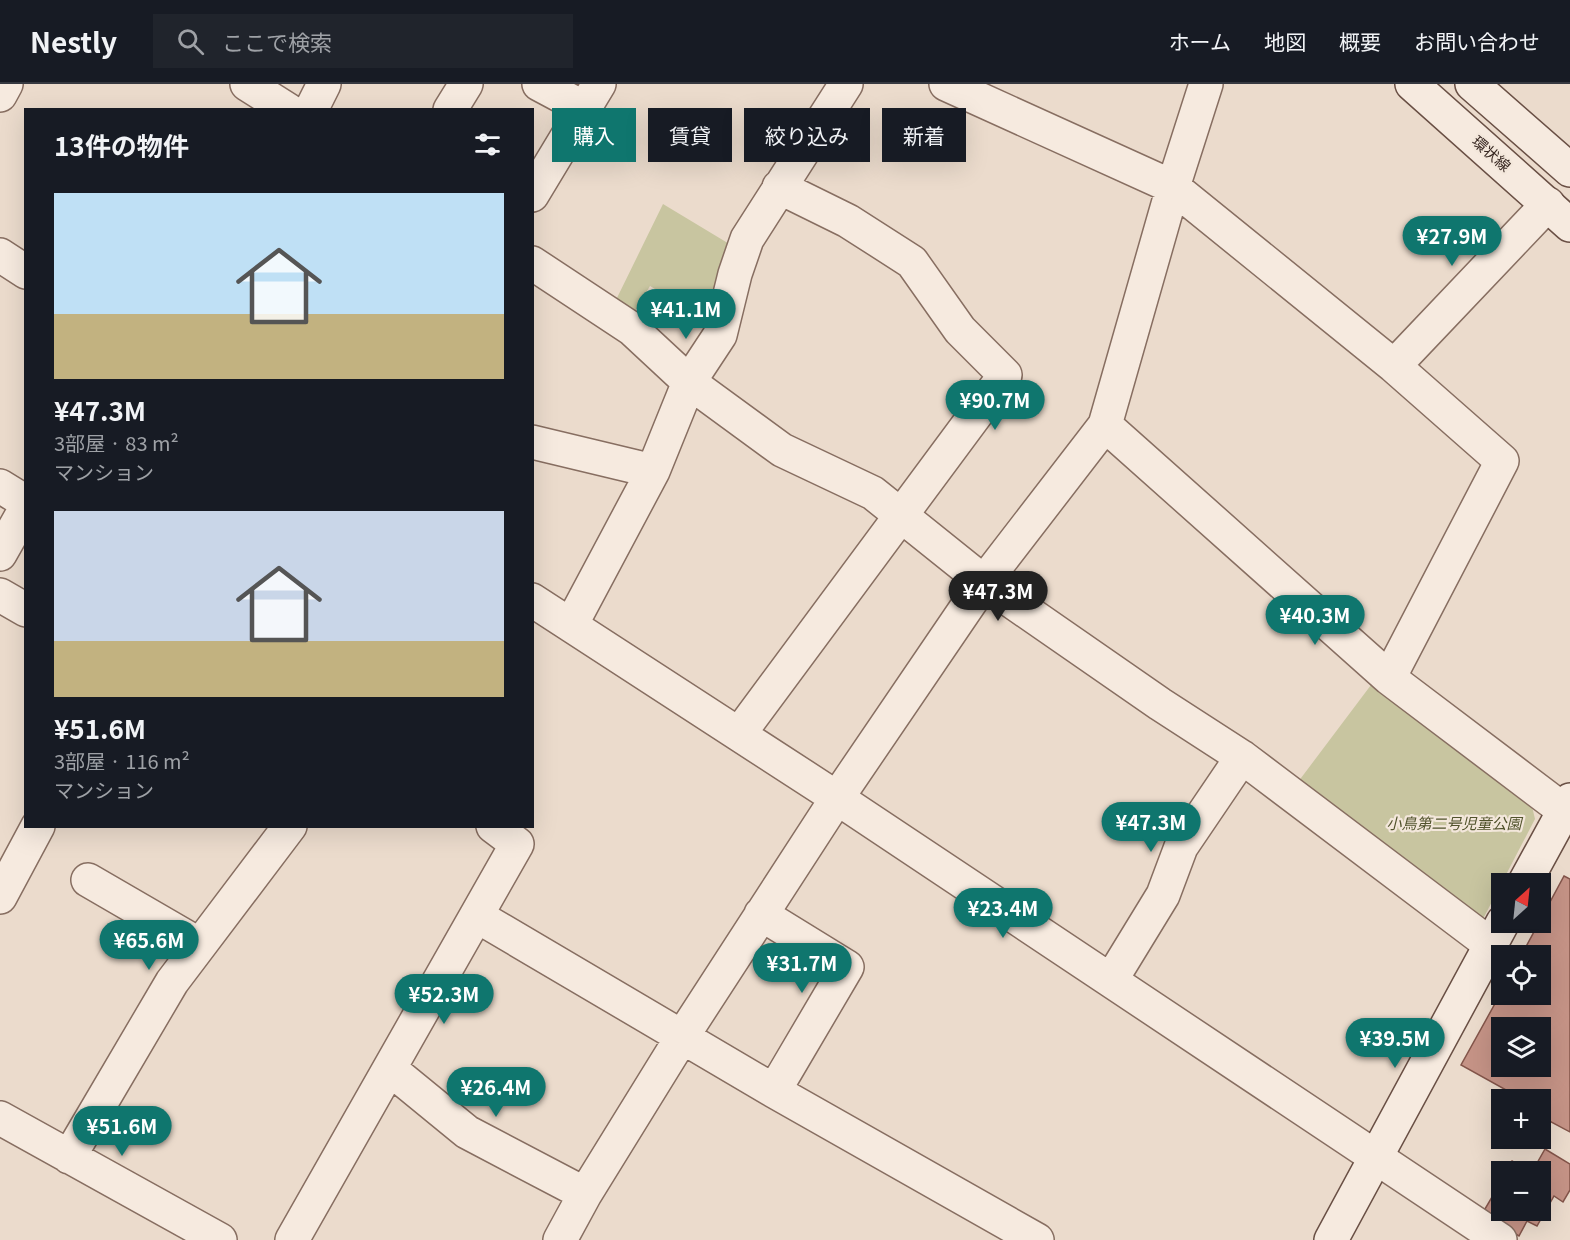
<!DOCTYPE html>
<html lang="ja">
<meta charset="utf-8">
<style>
:root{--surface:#171b24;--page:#20242c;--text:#f1f3f6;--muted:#9ea1a6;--line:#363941;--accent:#0f766e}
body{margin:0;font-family:Georgia,"Noto Sans JP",serif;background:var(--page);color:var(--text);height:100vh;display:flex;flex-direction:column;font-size:22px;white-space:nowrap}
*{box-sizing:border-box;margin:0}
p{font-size:20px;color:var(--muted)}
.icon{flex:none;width:33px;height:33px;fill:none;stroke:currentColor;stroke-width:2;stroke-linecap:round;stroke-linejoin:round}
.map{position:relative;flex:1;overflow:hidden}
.panel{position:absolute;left:24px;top:24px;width:510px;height:720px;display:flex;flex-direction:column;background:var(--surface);border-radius:0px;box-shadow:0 6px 24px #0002}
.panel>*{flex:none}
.banner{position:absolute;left:552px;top:24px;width:570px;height:54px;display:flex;gap:12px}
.needle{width:39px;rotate:27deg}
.buttons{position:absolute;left:1491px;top:789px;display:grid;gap:12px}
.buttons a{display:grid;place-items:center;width:60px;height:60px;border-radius:0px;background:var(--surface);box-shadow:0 6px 24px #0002;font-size:30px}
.price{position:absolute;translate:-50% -51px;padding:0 14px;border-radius:21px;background:var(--accent);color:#fff;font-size:20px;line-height:39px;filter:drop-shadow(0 2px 3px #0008)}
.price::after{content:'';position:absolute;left:50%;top:36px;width:18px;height:14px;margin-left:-9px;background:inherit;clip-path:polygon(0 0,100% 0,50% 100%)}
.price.current{background:#222;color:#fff}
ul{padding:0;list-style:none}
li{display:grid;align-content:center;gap:12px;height:318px;padding:0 30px}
li span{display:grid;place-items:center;height:186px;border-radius:0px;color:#555}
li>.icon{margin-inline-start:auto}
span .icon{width:108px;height:108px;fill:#fffc;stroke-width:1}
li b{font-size:26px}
h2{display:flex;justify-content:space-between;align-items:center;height:72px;padding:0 30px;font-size:26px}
.tag{padding:0 21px;border-radius:0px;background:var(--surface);box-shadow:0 6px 24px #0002;font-size:21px;line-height:54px}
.tag.current{background:var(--accent);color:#fff}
header{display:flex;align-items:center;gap:36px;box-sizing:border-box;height:84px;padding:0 30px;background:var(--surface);border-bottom:2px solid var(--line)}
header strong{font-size:28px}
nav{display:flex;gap:33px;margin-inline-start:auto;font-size:21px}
.search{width:420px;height:54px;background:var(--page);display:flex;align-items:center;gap:15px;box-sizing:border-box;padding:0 21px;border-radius:0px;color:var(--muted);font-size:22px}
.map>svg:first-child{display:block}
</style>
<header>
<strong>Nestly</strong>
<div class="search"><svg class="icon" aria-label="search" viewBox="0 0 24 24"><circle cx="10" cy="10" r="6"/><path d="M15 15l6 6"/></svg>ここで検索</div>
<nav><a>ホーム</a><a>地図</a><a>概要</a><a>お問い合わせ</a></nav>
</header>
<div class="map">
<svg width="1570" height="1156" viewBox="0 0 1570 1156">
<rect width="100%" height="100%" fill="#ebdbcc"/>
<path fill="#c8c5a0" d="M663,120L736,164L715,242L650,202L633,231L614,220Z
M1374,597L1530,714L1535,735L1484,833L1469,835L1295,702Z"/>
<path fill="#c59386" stroke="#83554a" stroke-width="1.5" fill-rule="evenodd" d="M1564,792L1570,795V1048L1540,1032V1016H1524L1461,981L1502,907V910H1540V872H1521ZM1502,944H1540V982H1502Z
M1545,1065L1570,1080V1106L1563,1118L1554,1112L1537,1142L1527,1137L1519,1152L1482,1130L1502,1096V1126H1540V1088H1532Z
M1512,1077L1531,1088H1506Z"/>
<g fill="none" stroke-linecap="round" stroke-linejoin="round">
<g stroke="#876e61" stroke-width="36">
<path id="street" d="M247,0L288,26
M539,0L584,24
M946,0L1173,103L1394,282L1502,377L1389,594
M0,11L6,0
M311,26L324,0
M450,26L466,0
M532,111L599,0
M0,171L26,188
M532,179L632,245L689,298L782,366L873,409L984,498L1160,620L1242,673L1491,861
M1394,282L1548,120
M1105,341L1389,594L1570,731
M532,358L653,387
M0,402L26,418
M0,470L26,424
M0,511L26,526
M532,516L837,714L1500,1156
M571,541L653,387L689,298L720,251L735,190L747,155L846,0
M739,650L1005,291L960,246L912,178L848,137L779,103
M88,796L200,861
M0,813L38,742
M761,830L847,883L774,1007
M477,832L774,1007L1037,1156
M1111,896L1163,811L1181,763L1242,673
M390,985L467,1048L585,1110
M0,1034L220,1156
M69,1073L172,898L290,742
M292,1156L517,760L493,742
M560,1156L585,1110L682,953L837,714L984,498L1105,341L1173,103L1206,0"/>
</g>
<g stroke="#694f44" stroke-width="36">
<path id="secondary" d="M1412,0L1570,141
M1472,0L1570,86
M1524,800L1570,716
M1331,1156L1503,838"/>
</g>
<use href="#street" stroke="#f6eadf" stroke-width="33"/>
<use href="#secondary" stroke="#f6eadf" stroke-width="33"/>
</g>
<g text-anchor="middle" stroke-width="4.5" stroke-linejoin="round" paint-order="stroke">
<g font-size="15" fill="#392923" stroke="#f3e7db">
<text transform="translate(1491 70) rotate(41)" y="5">環状線</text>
</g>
<g font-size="15" font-style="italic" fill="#51532c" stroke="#f3e7db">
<text x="1454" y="745">小鳥第二号児童公園</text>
</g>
</g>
</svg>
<div class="buttons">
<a><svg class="needle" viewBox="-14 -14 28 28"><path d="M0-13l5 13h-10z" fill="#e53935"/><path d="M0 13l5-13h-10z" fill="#9ea1a6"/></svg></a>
<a><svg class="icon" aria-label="locate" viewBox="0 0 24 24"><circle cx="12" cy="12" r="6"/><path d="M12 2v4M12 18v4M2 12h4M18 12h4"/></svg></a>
<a><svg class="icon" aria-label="layers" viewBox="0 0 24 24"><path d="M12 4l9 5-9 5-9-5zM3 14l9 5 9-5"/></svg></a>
<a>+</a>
<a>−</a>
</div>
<b class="price" style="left:1452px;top:183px">¥27.9M</b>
<b class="price" style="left:686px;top:256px">¥41.1M</b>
<b class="price" style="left:995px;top:347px">¥90.7M</b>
<b class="price current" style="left:998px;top:538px">¥47.3M</b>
<b class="price" style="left:1315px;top:562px">¥40.3M</b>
<b class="price" style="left:1151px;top:769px">¥47.3M</b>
<b class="price" style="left:1003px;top:855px">¥23.4M</b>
<b class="price" style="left:149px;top:887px">¥65.6M</b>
<b class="price" style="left:802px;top:910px">¥31.7M</b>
<b class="price" style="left:444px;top:941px">¥52.3M</b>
<b class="price" style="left:1395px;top:985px">¥39.5M</b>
<b class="price" style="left:496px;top:1034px">¥26.4M</b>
<b class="price" style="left:122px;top:1073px">¥51.6M</b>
<div class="banner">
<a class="tag current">購入</a>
<a class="tag">賃貸</a>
<a class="tag">絞り込み</a>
<a class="tag">新着</a>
</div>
<section class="panel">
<h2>13件の物件<svg class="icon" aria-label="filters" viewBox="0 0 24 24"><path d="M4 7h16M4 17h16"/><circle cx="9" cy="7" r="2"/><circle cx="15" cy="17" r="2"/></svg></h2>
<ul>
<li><span style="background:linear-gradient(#bfe0f5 65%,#c2b280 0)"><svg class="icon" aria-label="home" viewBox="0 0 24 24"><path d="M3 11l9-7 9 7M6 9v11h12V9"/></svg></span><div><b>¥47.3M</b><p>3部屋 · 83 m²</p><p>マンション</p></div></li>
<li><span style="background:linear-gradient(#c9d6e8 70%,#c2b280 0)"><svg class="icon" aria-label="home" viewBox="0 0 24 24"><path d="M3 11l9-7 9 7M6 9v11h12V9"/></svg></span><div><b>¥51.6M</b><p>3部屋 · 116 m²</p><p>マンション</p></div></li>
</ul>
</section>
</div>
